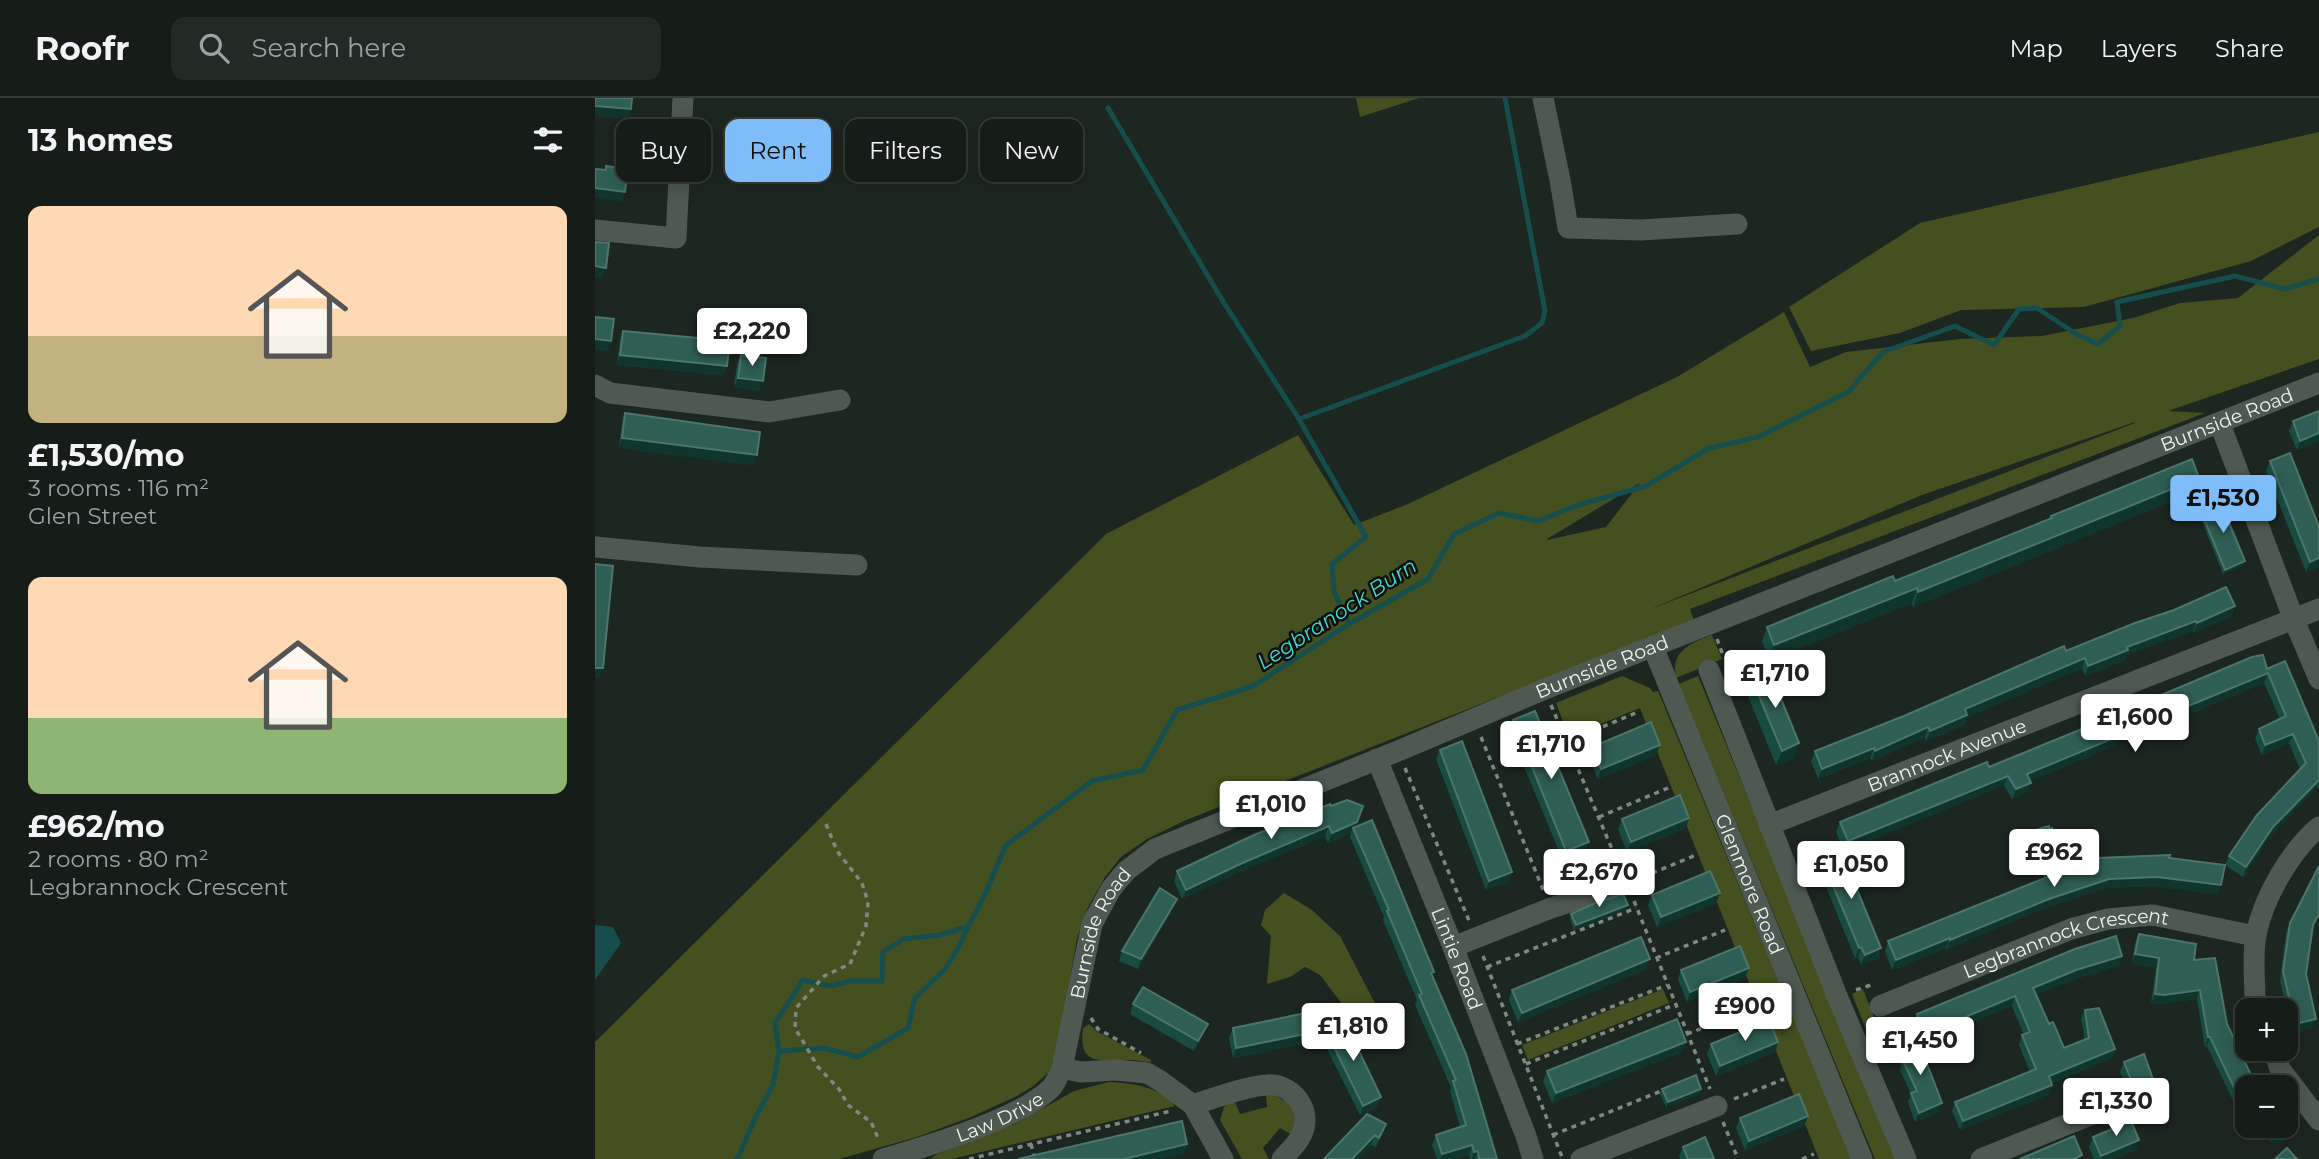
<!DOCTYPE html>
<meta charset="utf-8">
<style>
:root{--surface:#161d19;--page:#232a26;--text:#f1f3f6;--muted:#9ea2a2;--line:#353b38;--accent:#7ebdf9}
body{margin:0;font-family:Montserrat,sans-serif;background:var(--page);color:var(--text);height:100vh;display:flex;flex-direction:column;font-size:26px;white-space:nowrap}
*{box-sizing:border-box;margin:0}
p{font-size:23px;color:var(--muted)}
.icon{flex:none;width:38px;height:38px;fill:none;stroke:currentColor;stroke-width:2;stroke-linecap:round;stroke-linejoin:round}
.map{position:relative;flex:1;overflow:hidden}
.panel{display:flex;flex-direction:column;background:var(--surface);width:595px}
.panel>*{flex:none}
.banner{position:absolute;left:21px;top:21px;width:665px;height:63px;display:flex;gap:14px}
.buttons{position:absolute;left:1640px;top:900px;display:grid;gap:14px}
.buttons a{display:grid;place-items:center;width:63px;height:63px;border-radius:14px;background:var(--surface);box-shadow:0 4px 18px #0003,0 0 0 2px var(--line);font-size:35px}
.price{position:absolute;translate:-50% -60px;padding:0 16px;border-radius:7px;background:#fff;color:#222;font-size:23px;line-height:46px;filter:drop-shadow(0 2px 4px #0008)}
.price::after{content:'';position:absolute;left:50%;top:42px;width:21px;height:16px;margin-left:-10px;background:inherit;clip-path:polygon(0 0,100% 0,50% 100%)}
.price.active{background:var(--accent);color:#111}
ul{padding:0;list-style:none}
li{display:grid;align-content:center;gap:14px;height:371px;padding:0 28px}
li span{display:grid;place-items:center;height:217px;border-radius:14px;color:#555}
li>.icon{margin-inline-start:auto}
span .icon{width:126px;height:126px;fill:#fffc;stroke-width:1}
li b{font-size:30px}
h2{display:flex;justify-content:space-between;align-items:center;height:84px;padding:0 28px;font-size:30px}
.pill{padding:0 24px;border-radius:14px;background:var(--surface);box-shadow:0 4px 18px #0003,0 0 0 2px var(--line);font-size:24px;line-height:63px}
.pill.active{background:var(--accent);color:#111}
header{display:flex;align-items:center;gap:42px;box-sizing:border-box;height:98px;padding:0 35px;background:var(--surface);border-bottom:2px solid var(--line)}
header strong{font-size:33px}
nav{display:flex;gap:38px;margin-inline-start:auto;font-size:24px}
.search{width:490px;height:63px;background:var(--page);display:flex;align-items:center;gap:18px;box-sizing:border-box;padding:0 24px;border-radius:14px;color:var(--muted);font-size:26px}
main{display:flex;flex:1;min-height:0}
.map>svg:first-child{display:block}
</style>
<header>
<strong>Roofr</strong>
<div class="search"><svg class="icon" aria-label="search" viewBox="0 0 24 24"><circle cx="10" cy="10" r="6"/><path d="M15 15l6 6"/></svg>Search here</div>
<nav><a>Map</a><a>Layers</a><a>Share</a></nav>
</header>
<main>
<section class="panel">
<h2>13 homes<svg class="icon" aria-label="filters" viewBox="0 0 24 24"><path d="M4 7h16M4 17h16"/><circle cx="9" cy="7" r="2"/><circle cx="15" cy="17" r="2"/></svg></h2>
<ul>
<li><span style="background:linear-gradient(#ffd9b3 60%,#c2b280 0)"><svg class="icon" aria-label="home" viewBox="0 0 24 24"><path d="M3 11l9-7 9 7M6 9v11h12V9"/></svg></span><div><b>£1,530/mo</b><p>3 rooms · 116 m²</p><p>Glen Street</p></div></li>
<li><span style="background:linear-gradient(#ffd9b3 65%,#8fb573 0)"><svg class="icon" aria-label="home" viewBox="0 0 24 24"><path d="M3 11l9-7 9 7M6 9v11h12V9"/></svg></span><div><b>£962/mo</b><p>2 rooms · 80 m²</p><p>Legbrannock Crescent</p></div></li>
</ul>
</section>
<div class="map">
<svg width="1724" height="1061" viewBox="0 0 1724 1061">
<rect width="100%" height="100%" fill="#1d2721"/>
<path fill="#44501f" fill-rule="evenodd" d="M761,0H824L765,19Z
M1724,34V129L1656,163L1489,209L1366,212L1305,235L1216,253L1194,209L1325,125Z
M1724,137V261L1573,313L1610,315L1095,511L1099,522L591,722L552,741L526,759L510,779L493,809L482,840L463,952L453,975L437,989L420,999L376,1019L322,1039L244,1061H0V944L511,436L703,337L759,427L813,406L1082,279L1189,214L1215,269L1251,254L1365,241L1447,238L1538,220L1585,205L1643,200ZM1540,324V325L1053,512L1327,397ZM1045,385L1011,429L952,442V441Z
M1117,537L1127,561L1081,580C1075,553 1096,545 1117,537Z
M1027,578L1055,590L1058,594L1063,593L1257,1061H1224L1045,610L974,639L961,605Z
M1103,578L1301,1061H1280L1084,586Z
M689,795L717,812L745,838L784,913L785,940L770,936L725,877L710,869L695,879L672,886L676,838L666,827L670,812Z
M1068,891L1074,905L933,962L927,947Z
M1268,891L1283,930L1272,934L1257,896Z
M494,926L503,934L556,962V964C549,964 541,962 534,962C506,961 483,970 488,930Z
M514,984C538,985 565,989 580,1008L357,1061H336L342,1056L420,1026L479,993Z
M671,996L679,997L697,1007L701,1022L697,1037L685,1030L668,1050L674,1061H647L625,1022L629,1009L635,1004L639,1002L645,1016L672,1009Z"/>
<path fill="#154e4d" d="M0,827L18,829L26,845L0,882Z"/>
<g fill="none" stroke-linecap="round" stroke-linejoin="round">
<path stroke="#154e4d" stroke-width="5" d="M513,10L629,205L704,321L771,439L737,466L739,494L754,526
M704,321L930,238L947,225L950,213L910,0
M184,953L229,950L263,959L313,930L320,900L350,871L361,854L373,829
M141,1061L143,1060L160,1020L178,987L184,953L180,925L208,882L235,888L255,883H287L288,854L308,841L344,837L373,829L390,796L411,747L497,683L548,672L582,612L658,588L754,526L833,481L859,436L904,415L944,423L980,408L1051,388L1114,350L1163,339L1253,294L1288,254L1360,228L1399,247L1424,211L1442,210L1481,236L1503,246L1525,228L1522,204L1640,178L1690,191L1724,181"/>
<path stroke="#7f8882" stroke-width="3.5" stroke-dasharray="5 5" stroke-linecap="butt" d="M1122,541L1129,560
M956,607L1025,770
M886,639L949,794
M971,644L1043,614
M810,670L875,825
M1004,719L1073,690
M231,726L242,753L267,785L273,804L271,828L255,866L229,878L201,910L200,930L223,969L244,991L253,1007L276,1024L284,1042
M1048,779L1101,757
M1039,803L1115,991
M888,858L967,1059
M1061,860L1130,832
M892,869L1041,810
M1261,892L1276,887L1278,890
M496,920L503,931L546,955
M1092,936L1161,909
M922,946L1072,887
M931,966L1079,907
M1139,1001L1189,981
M1128,1024L1143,1061
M958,1037L1071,991
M436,1046L440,1061
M374,1061L576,1013
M1207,1061L1219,1056"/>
<g stroke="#4e5952" stroke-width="21">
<path d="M948,0L965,82L973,130L1046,132L1142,126"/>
<path d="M0,132L81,140L88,0"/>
<path d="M0,287L15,295L174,314L245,302"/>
<path d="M1625,326L1699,522L1724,581"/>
<path d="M0,449L105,459L262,467"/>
<path id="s1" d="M1058,549L1267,1061"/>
<path d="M1114,572L1242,898L1311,1061"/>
<path id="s2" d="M782,661L858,849L931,1038L938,1061"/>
<path id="s3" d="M1174,727L1724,511"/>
<path d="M858,849L956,810L1031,786"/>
<path id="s4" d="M1285,908L1476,831L1513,821L1558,817L1660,838"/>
<path d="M1664,912L1660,903C1660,884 1657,856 1661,837C1668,801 1695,753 1724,729"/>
<path d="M1678,950L1685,971L1724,1022"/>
<path d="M467,970L486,974L521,972L552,975L564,982L598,1007L628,1061"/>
<path d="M598,1007C618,1000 652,988 672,987C695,985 715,1008 709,1030C706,1043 695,1052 687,1061"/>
<path id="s5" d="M288,1061C330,1049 428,1020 457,989C461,984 464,976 467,970L497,826L516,791L531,773L560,751L803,653L950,591L1724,285"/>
<path d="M986,1061L1122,1008"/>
<path d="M1386,1061L1520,1007"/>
</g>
</g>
<path fill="#184c41" d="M28,233L132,268L128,277L22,267L25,243Z
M146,257L164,293L139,289L142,266Z
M1724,313V343L1702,352L1694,333L1698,323Z
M30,315L159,367L24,350L27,325Z
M1675,363L1724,429V469L1711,474L1671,373Z
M1599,394L1318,509L1317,505L1174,562L1167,543L1172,529L1300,483L1455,421L1456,418Z
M1605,411L1648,468L1628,476L1604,416Z
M1637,518L1598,535V533L1531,557L1530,562L1490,578L1487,570L1372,619L1369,627L1331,643L1330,639L1277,663L1275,660L1223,681L1216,663L1220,653L1540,525Z
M1672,571L1724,643V690L1722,689L1675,739L1648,779L1630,767L1634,758L1705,671L1694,645L1667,657L1660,641L1664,631L1685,621L1669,585L1554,632L1553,631L1536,637L1522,644L1521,647L1435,683L1436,685L1432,694L1417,701L1409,687L1249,753L1241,734L1245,724L1394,669L1511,621L1513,616L1552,603Z
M1156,579L1199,660L1181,667L1151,593Z
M918,622L990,754L968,763L914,632Z
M1065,647L1061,657L1003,681L993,658L997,649Z
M845,652L917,774L913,784L891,792L841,661Z
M736,708L760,729L837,878L902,1061H875L874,1057L859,1061H842L837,1047L841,1037L865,1029L855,993L856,989L820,907L822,902L788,822L789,819L755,739L756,735L733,745L730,738L639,776L587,801L579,783L582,773Z
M1094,720L1091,730L1032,754L1023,731L1027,721Z
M1430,735L1472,773L1502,763L1503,760H1574L1623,796L1558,788L1511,790L1450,810L1352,851L1351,850L1297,872L1290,853L1293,843L1449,780L1442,759L1433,762L1427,745Z
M1226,759L1286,850L1283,860L1266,867L1263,859L1260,860L1223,769Z
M1125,795L1121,805L1062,829L1053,807L1057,797Z
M578,810L543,871L524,863L527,853Z
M1031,812L979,832L975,821L976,816Z
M1695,825L1717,831L1711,876L1718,930L1697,935L1685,883L1691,835Z
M1544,836L1599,862L1632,926L1652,989V1016L1644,1007L1641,1009L1612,948L1610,949L1602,901L1566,906L1556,905L1561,869L1537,866L1540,845Z
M1527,858L1524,867L1477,882L1441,897L1454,926L1469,950L1490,942L1486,921L1490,912L1520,951L1517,960L1456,985L1454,996L1365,1032L1357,1013L1360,1004L1435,974L1424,947L1427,937H1429L1417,908L1327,945L1319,926L1322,916Z
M1052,871L923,924L914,902L917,892Z
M1086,872L1150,880L1092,904L1083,881Z
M538,906L609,935L599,953L535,916Z
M638,930L711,945L638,960L634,940Z
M730,931L783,1009L765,1017L727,941Z
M1183,944L1180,954L1121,978L1112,956L1116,946Z
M1305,947L1344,1014L1320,1024L1313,1004L1316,996L1305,972L1306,968L1301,956Z
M1087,954L957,1005L948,983L952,973Z
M1529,964L1563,995L1560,1004L1541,1012L1525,974Z
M1067,991H1106L1105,996L1071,1009L1065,996Z
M772,1016L787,1036L781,1049L776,1047L763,1061H729Z
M1213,1018L1209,1028L1150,1052L1141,1030L1145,1020Z
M1662,1027H1699L1696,1036L1686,1045L1676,1044Z
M1498,1039L1541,1052L1519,1061H1499L1494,1049Z
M1088,1049L1119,1061H1085L1084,1058Z"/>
<path fill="#10352c" d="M0,8L36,11L32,21L0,18Z
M0,90L30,94L27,104L0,100Z
M0,168L11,170L7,180L0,179Z
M0,241L16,243L13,253L0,252Z
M25,257L132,268L128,277L22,267Z
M143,280L168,283L164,293L139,289Z
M1724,335V343L1702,352L1705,343Z
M27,340L162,357L159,367L24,350Z
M1604,380L1599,394L1318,509L1323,494Z
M1724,460V469L1711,474L1715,464Z
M1650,463L1648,468L1628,476L1630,472Z
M1322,490L1317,505L1174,562L1179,547Z
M1640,508L1637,518L1598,535L1602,525Z
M1601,523L1598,533L1531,557L1530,562L1490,578L1493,568L1532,549Z
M1490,560L1487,570L1372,619L1369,627L1331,643L1335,633L1370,611Z
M0,570H8L4,580H0Z
M1673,575L1669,585L1554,632L1557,623Z
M1557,621L1553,631L1522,644L1521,647L1429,686L1432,676L1523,635Z
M1333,629L1330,639L1277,663L1280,653Z
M1698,636L1694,645L1667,657L1670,647Z
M1204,645L1199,660L1181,667L1187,653Z
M1065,647L1061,657L1003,681L1006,671Z
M1279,650L1275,660L1223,681L1227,671Z
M1413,678L1409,687L1249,753L1253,743Z
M1724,682L1722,689L1675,739L1648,779L1651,769L1678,729Z
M1436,685L1432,694L1417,701L1421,691Z
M1094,720L1091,730L1032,754L1036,744Z
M762,724L759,731L758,730L756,735L733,745L737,735Z
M734,728L730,738L639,776L587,801L591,792L643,767Z
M994,744L990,754L968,763L971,753Z
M1446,750L1442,759L1433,762L1436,753Z
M917,774L913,784L891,792L894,783Z
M1562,779L1626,787L1623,796L1558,788L1511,790L1450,810L1352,851L1355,842L1454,801L1514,781Z
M1125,795L1121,805L1062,829L1066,819Z
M582,801L578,810L543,871L546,861Z
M1033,807L1031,812L979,832L981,827Z
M1355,840L1351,850L1297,872L1301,862Z
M1266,849L1263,859L1260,860L1264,850Z
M1286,850L1283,860L1266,867L1270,857Z
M1540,856L1564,860L1561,869L1537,866Z
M1527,858L1524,867L1477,882L1435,900L1438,890L1481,872Z
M1055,861L1052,871L923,924L927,915Z
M1154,870L1150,880L1092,904L1095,894Z
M1605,892L1602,901L1566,906L1556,905L1560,896Z
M1420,898L1417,908L1327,945L1330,936Z
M1721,921L1718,930L1697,935L1700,926Z
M613,926L609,935L599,953L603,943Z
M715,935L711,945L638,960L641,950Z
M1613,939H1615L1612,948L1610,949Z
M1091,944L1087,954L957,1005L961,995Z
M1183,944L1180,954L1121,978L1125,968Z
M1520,951L1517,960L1450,987L1454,978Z
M1457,987L1454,996L1365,1032L1368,1023Z
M1106,991L1105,996L1071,1009L1073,1004Z
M1563,995L1560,1004L1541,1012L1544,1002Z
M1647,998L1644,1007L1641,1009L1644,1000Z
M786,999L783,1009L765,1017L768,1008Z
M1347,1005L1344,1014L1320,1024L1324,1015Z
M1213,1018L1209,1028L1150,1052L1154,1043Z
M1699,1027L1696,1036L1686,1045L1676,1044L1680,1035Z
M780,1037L776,1047L763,1061H757Z
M1544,1042L1541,1052L1519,1061H1505L1506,1058Z
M592,1046L589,1056L567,1061H529Z
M877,1047L874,1057L859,1061H845L847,1056Z
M883,1053L880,1061H877L879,1054Z"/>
<path fill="#2f5e54" stroke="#4c756c" stroke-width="2" d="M0,0H37L36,11L0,8Z
M11,68L33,71L30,94L0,90V71L11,72Z
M0,144L14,145L11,170L0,168Z
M0,219L19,221L16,243L0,241Z
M28,233L135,243L132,268L25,257Z
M146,257L171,260L168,283L143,280Z
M1724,313V335L1705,343L1698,323Z
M30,315L165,334L162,357L27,340Z
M1695,355L1724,429V460L1715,464L1675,363Z
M1597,361L1604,380L1323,494L1322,490L1179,547L1172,529L1298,478L1300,483L1457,420L1456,418Z
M1625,403L1650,463L1630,472L1605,411Z
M0,466L18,468L8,570H0Z
M1631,489L1640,508L1602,525L1601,523L1532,549L1533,552L1493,568L1490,560L1370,611L1372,617L1335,633L1333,629L1280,653L1279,650L1227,671L1220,653L1309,618L1469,548L1471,553L1540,525L1579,512Z
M1668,557L1672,571L1690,563L1724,643V682L1678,729L1651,769L1634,758L1662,717L1711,665L1698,636L1670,647L1664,631L1691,618L1673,575L1557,623V621L1523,635L1524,638L1432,676L1436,685L1421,691L1413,678L1253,743L1245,724L1392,664L1394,669L1514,620L1513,616L1532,609L1551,601L1552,603L1657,559Z
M1174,571L1204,645L1187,653L1156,579Z
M940,613L994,744L971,753L918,622Z
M1056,624L1065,647L1006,671L997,649Z
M867,643L917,774L894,783L845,652Z
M1085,697L1094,720L1036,744L1027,721Z
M752,702L768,708L762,724L737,735L734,728L643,767L591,792L582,773L659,737L735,706L736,708Z
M777,722L839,874L836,875L871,956L902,1061H884L883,1053L879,1054L877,1047L847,1056L841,1037L871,1027L858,983L861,982L824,897L827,896L792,813L794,812L758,730Z
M1454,728V731L1457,730L1472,773L1503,763V760L1575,757L1574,760L1630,767L1626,787L1562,779L1514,781L1454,801L1355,842V840L1301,862L1293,843L1455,778L1446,750L1436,753L1430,735Z
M1245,750L1286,850L1270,857L1266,849L1264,850L1226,759Z
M1724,768V816L1718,827L1711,876L1721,921L1700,926L1688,873L1695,825Z
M1115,773L1125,795L1066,819L1057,797Z
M565,790L582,801L546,861L527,853Z
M1028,796L1033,807L981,827L976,816L998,806Z
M1544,836L1601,846L1599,862L1620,860L1632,926L1655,975L1667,989H1652V1003L1647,998L1644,1000L1615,939H1613L1605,892L1569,897L1560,896L1564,860L1540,856Z
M1521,838L1527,858L1481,872L1438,890L1454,926L1458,924L1469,950L1494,940L1490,912L1504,910L1520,951L1454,978L1457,987L1368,1023L1360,1004L1441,971L1427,937L1435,934L1420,898L1330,936L1322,916L1480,851Z
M1046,839L1055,861L927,915L917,892Z
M1145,848L1154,870L1095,894L1086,872Z
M548,889L613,926L603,943L538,906Z
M711,915L715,935L641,950L638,930Z
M1082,921L1091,944L961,995L952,973Z
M749,922L786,999L768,1008L730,931Z
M1174,922L1183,944L1125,968L1116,946Z
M1322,940L1347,1005L1324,1015L1316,995L1322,993L1308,963L1311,962L1305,947Z
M1549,956L1563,995L1544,1002L1529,964Z
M1101,977L1106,991L1073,1004L1067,991Z
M1204,996L1213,1018L1154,1043L1145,1020Z
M772,1016L791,1026L784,1040L780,1037L757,1061H729Z
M1690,1017L1699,1027L1689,1036L1680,1035L1673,1027H1690Z
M587,1023L592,1046L529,1061H423Z
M1536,1023L1544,1042L1506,1058L1498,1039Z
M1479,1038L1487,1057L1479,1061H1425Z
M1110,1039L1119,1061H1093L1088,1049Z
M1692,1050L1702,1061H1680Z"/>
<g text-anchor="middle" stroke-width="5" stroke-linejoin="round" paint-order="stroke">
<g font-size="19" fill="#ecf3ee" stroke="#0a0f0c">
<text dy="7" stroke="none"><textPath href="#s5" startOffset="1608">Burnside Road</textPath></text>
<text dy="7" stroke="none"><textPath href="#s5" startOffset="936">Burnside Road</textPath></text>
<text dy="7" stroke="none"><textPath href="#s3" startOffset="191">Brannock Avenue</textPath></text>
<text dy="7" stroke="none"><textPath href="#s1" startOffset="256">Glenmore Road</textPath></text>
<text dy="7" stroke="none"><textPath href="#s5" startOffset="348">Burnside Road</textPath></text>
<text dy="7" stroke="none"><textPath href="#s4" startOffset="198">Legbrannock Crescent</textPath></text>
<text dy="7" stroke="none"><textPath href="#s2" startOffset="215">Lintie Road</textPath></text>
<text dy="7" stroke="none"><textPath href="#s5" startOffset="124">Law Drive</textPath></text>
</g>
<g font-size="21" font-style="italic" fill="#3edbd9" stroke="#0a0f0c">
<text transform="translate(742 516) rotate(-33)" y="7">Legbranock Burn</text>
</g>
</g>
</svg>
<div class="buttons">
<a>+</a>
<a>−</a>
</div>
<b class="price" style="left:157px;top:270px">£2,220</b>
<b class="price active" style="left:1628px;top:437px">£1,530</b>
<b class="price" style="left:1180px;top:612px">£1,710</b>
<b class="price" style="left:1540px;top:656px">£1,600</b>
<b class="price" style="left:956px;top:683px">£1,710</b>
<b class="price" style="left:676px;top:743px">£1,010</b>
<b class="price" style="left:1459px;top:791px">£962</b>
<b class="price" style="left:1256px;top:803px">£1,050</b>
<b class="price" style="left:1004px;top:811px">£2,670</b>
<b class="price" style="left:1150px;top:945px">£900</b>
<b class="price" style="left:758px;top:965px">£1,810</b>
<b class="price" style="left:1325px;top:979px">£1,450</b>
<b class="price" style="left:1521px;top:1040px">£1,330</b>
<div class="banner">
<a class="pill">Buy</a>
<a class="pill active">Rent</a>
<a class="pill">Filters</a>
<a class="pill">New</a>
</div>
</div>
</main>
